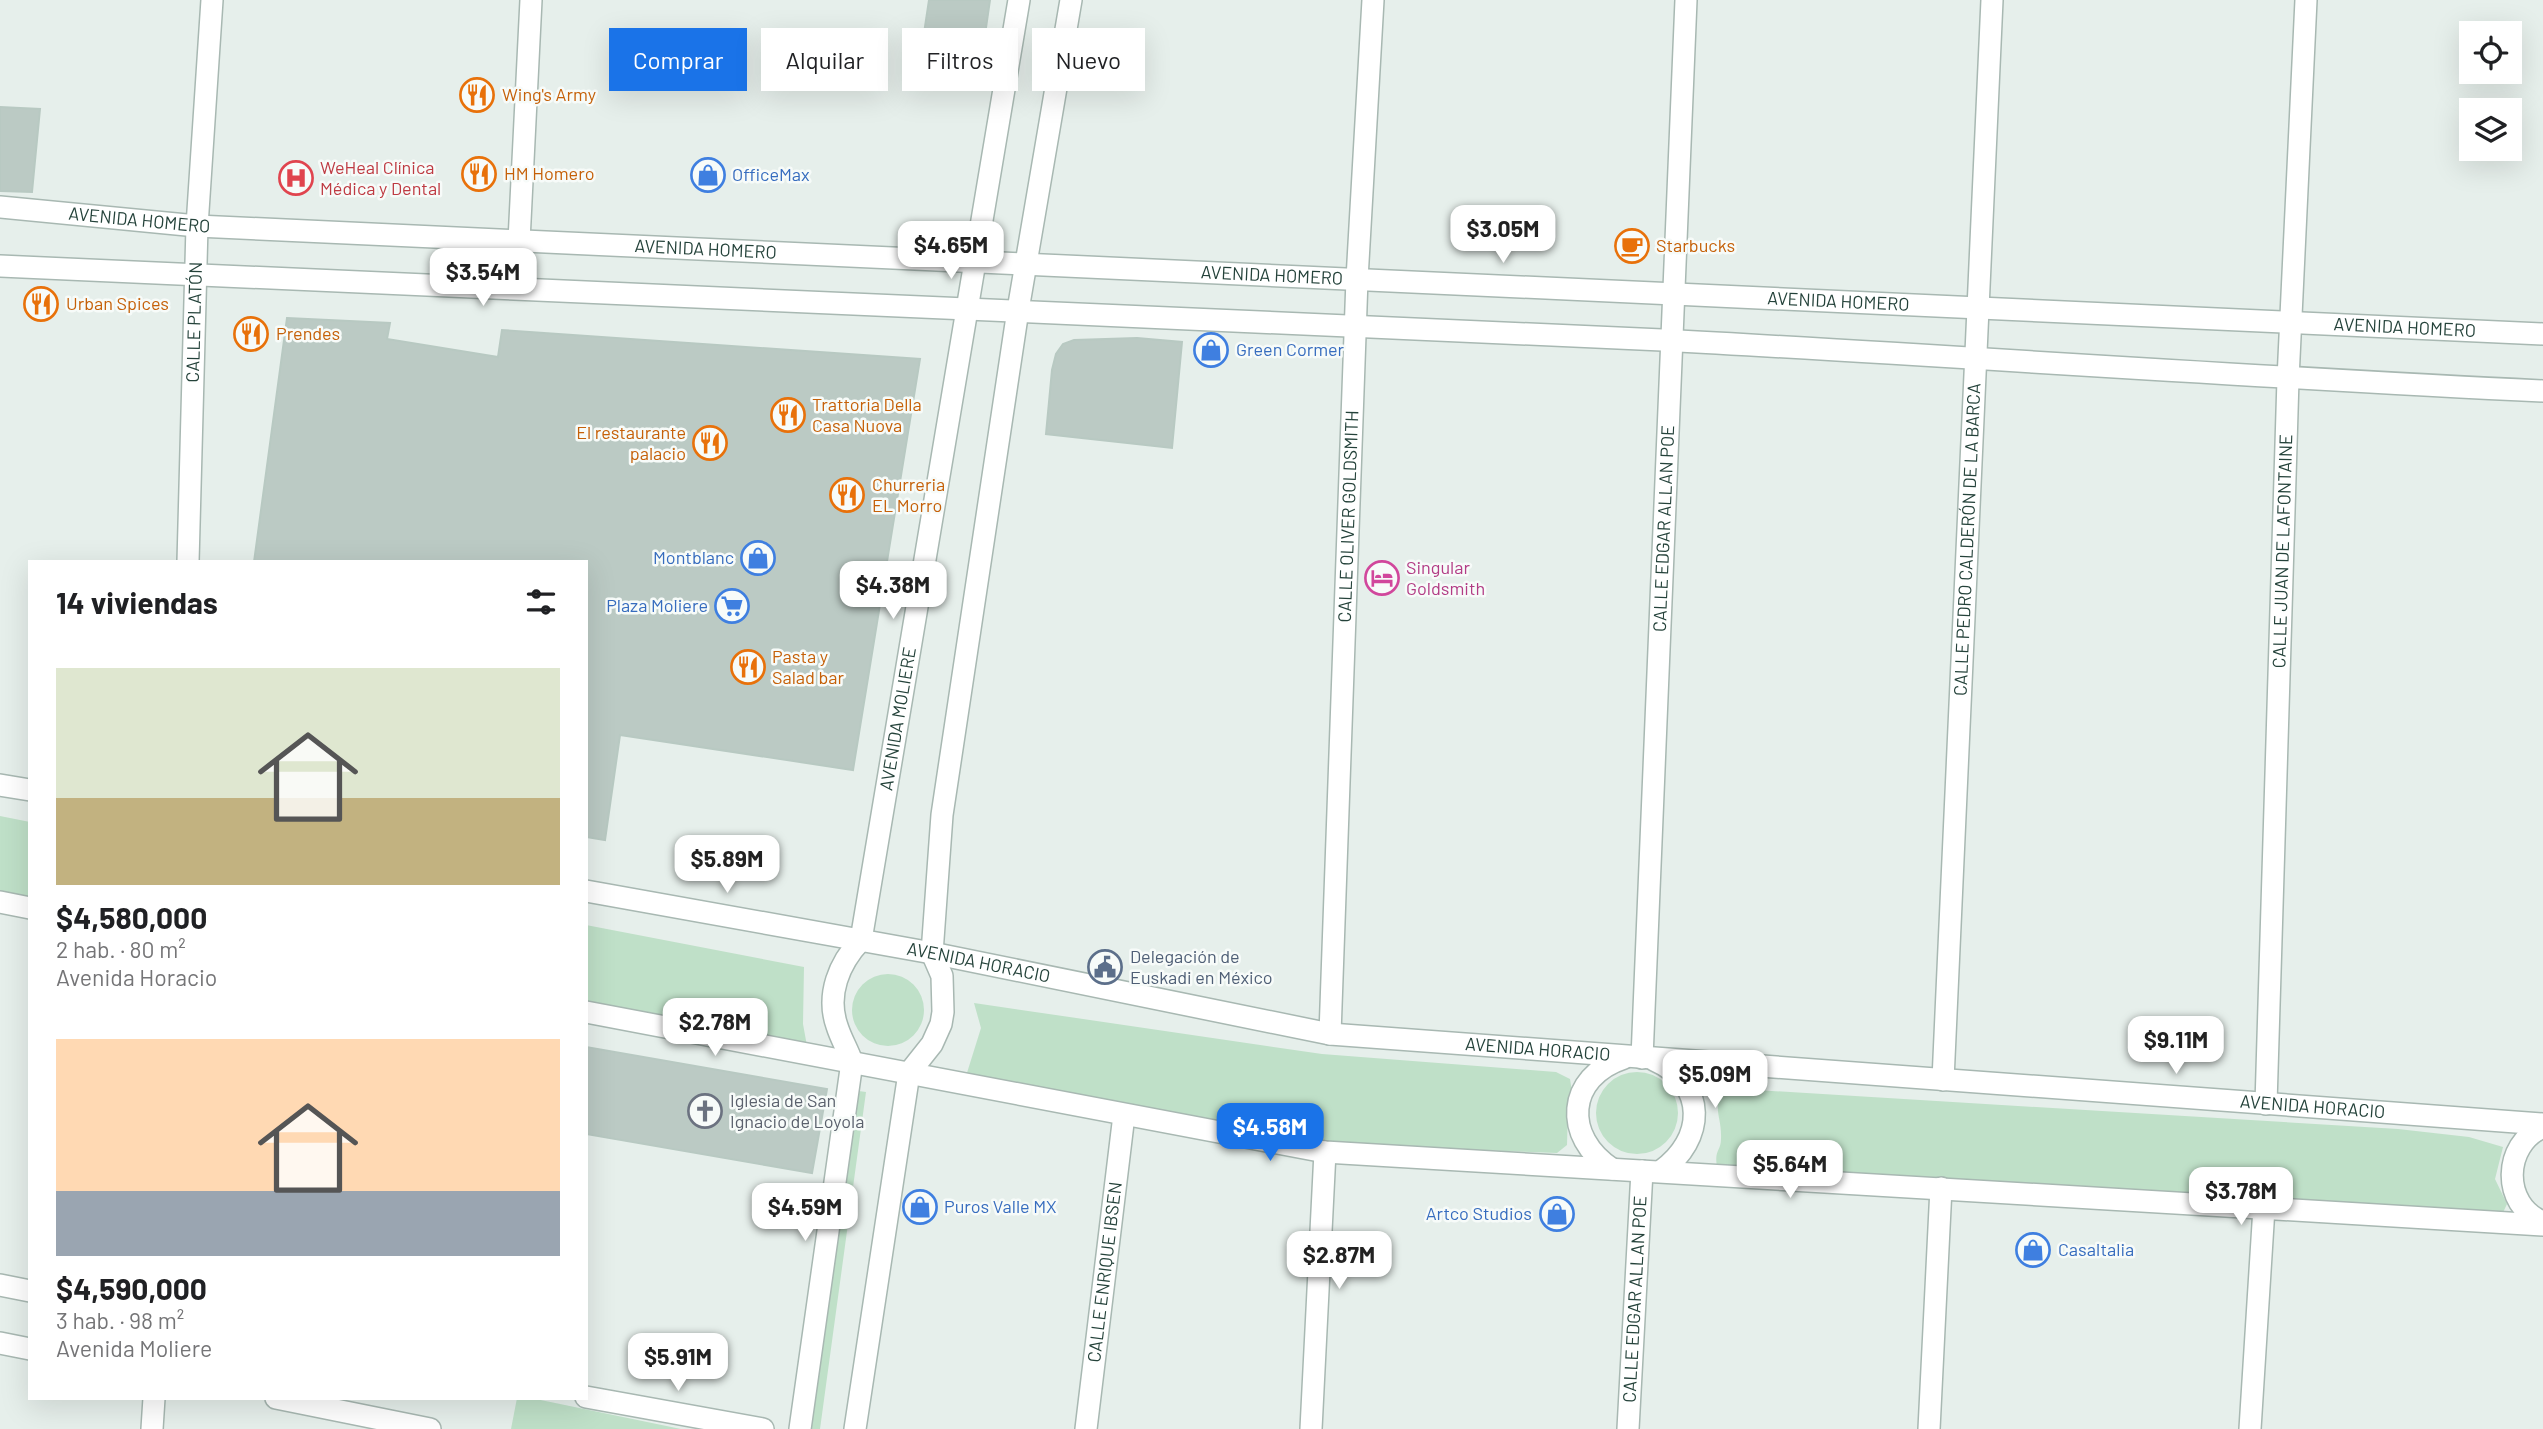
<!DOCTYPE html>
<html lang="es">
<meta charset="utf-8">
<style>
:root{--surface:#fff;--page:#f2f2f2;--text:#202124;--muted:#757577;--accent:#1a73e8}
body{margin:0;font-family:Barlow,sans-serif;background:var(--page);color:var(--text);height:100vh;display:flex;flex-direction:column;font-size:26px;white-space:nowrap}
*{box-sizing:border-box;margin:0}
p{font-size:23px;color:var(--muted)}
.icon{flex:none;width:38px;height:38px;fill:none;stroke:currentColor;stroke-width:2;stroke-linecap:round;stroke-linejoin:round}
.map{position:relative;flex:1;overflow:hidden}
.sheet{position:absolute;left:28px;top:560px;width:560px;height:840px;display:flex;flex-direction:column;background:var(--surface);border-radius:0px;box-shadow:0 7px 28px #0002}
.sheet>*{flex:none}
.top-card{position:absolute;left:609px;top:28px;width:665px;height:63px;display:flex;gap:14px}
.fabs{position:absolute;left:2459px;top:21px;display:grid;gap:14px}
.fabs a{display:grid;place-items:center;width:63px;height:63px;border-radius:0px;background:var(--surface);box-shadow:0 7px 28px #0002;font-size:35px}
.price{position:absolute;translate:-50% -60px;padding:0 16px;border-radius:14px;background:#fff;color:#222;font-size:23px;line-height:46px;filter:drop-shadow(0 2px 4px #0008)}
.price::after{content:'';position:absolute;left:50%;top:42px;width:21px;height:16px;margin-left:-10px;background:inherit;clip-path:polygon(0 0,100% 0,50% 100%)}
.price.active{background:var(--accent);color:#fff}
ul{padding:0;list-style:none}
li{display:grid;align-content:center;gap:14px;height:371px;padding:0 28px}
li span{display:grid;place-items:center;height:217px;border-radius:0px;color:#555}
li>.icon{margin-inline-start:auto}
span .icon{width:126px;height:126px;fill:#fffc;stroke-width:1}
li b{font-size:30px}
h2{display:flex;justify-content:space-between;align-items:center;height:84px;padding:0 28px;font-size:30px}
.pill{padding:0 24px;border-radius:0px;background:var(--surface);box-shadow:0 7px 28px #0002;font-size:24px;line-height:63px}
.pill.active{background:var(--accent);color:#fff}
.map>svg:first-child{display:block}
</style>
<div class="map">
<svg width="2543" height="1429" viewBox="0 0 2543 1429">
<rect width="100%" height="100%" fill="#e6efeb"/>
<path fill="#bfe0c8" d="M0,816L30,822V897L0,891Z
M586,925L804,967L803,1024L807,1046L586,1004Z
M852 1010a36 36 0 1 1 72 0a36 36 0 1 1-72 0Z
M974,1003L1322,1054L1556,1072L1570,1079L1572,1092L1568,1108L1567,1145L1557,1153L1337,1145L966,1076L981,1028Z
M1596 1113a41 41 0 1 1 82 0a41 41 0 1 1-82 0Z
M1723,1088L2398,1129L2469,1137L2503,1147L2495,1179L2507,1204L2500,1219L1717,1166C1714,1150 1721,1151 1721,1139C1722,1116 1712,1111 1723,1088Z
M844,1089L866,1092L820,1429H797Z
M517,1398H531L681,1429H511Z"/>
<path fill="#bbcac4" stroke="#b8c9c2" stroke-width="2" d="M929,0H990L980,69L920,60Z
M0,107L40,109L32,192L0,191Z
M287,318L390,323L387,339L498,357L502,330L920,359L853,770L620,735L605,840L586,837V562H254Z
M1137,338L1182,342L1172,448L1046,434L1052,370L1056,354L1063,344L1074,340Z
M586,1047L827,1089L812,1173L586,1134Z"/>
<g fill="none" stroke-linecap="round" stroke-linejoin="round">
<g stroke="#a8b8b2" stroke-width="24">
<g id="minor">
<path id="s1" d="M0,207L197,226L2543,334"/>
<path d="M519,241L531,0"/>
<path d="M0,266C554,288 1108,311 1662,340C1956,356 2249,377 2543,391"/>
<path id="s2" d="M188,562L197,226L212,0"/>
<path d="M0,785L30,790"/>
<path id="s3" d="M586,891L932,953L1330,1034L2543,1124"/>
<path d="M0,902L30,908"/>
<path d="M586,1012L1325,1152L2543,1225"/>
<path id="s4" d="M1330,1034L1357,279L1373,0"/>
<path id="s5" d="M1642,1058L1686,0"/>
<path d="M1654,1060C1708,1084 1705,1140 1661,1171"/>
<path id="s6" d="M1943,1080L1992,0"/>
<path id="s7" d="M2266,1104L2288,379L2306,0"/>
<path d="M2543,1127C2503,1144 2501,1205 2543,1222"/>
<path d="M1612,1169C1563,1137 1566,1077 1624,1058"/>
<path d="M0,1285L30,1291"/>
<path d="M0,1343L30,1349"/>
<path d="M586,1397L763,1429"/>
<path d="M276,1398L430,1429"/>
<path d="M152,1429L154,1398"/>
<path id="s8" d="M800,1429L852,1062C848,1050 841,1039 837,1026C826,995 839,963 861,940L1019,0"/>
<path d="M855,1429L909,1073L932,1044L941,1024L943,1012L942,976L932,953L942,815L1018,310L1071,0"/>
<path id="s9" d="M1086,1429L1124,1115"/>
<path d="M1311,1429L1325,1152"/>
<path id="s10" d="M1628,1429L1642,1171"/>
<path d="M1929,1429L1941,1188"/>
<path d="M2250,1429L2264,1208"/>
</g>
</g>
<use href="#minor" stroke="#fff" stroke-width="21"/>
</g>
<defs>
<g id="restaurant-ring" transform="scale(1.75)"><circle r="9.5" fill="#f7fbf9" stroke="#e8710a" stroke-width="1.5"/><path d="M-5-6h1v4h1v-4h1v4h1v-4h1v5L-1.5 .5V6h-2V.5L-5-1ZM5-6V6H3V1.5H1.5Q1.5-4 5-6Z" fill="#e8710a"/></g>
<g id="shop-ring" transform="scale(1.75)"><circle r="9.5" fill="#f7fbf9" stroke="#3f7fe0" stroke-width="1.5"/><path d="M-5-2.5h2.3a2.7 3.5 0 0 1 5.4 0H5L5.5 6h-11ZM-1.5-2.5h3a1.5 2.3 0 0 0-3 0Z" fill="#3f7fe0"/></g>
<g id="hospital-ring" transform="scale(1.75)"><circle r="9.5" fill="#f7fbf9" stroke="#e0444e" stroke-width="1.5"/><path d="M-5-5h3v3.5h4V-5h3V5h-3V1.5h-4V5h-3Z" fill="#e0444e"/></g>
<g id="cafe-ring" transform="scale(1.75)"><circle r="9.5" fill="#f7fbf9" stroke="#e8710a" stroke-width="1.5"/><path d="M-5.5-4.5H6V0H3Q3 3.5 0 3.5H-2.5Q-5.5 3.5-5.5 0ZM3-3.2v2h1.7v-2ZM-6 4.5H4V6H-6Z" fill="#e8710a"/></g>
<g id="hotel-ring" transform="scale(1.75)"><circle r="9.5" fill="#f7fbf9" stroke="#d1479c" stroke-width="1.5"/><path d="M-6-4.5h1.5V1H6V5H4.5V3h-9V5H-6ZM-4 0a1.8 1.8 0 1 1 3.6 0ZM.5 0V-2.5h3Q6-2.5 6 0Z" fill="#d1479c"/></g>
<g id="supermarket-ring" transform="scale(1.75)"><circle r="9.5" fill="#f7fbf9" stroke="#3f7fe0" stroke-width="1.5"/><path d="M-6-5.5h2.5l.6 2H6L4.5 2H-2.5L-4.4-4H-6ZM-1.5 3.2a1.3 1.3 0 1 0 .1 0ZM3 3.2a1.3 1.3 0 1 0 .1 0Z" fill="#3f7fe0"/></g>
<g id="civic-ring" transform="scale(1.75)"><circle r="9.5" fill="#f7fbf9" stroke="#5c6f8a" stroke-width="1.5"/><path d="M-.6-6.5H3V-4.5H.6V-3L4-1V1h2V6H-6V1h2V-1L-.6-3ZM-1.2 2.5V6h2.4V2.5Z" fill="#5c6f8a"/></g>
<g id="church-ring" transform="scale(1.75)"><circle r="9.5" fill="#f7fbf9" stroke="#6b7280" stroke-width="1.5"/><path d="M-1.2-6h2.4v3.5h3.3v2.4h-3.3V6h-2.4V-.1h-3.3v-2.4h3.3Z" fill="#6b7280"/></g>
</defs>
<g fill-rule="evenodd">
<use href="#restaurant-ring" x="477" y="95"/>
<use href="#restaurant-ring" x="479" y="174"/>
<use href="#shop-ring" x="708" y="175"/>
<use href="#hospital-ring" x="296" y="178"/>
<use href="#cafe-ring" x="1632" y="246"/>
<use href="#restaurant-ring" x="41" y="304"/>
<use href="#restaurant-ring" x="251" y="334"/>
<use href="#shop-ring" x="1211" y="350"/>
<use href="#restaurant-ring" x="788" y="415"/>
<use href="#restaurant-ring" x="710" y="443"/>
<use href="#restaurant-ring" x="847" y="495"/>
<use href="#shop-ring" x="758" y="558"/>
<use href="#hotel-ring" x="1382" y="578"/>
<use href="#supermarket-ring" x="732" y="606"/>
<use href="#restaurant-ring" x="748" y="667"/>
<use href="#civic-ring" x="1105" y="967"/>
<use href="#church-ring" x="705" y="1111"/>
<use href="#shop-ring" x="920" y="1207"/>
<use href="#shop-ring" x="1557" y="1214"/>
<use href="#shop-ring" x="2033" y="1250"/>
</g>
<g text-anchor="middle" stroke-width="5" stroke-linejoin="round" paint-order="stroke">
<g font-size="18" fill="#c56008" stroke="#f7fbf9" text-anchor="start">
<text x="502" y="101">Wing's Army</text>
<text x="504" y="180">HM Homero</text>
<text x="1656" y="252">Starbucks</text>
<text x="66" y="310">Urban Spices</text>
<text x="276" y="340">Prendes</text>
<text x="812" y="411">Trattoria Della<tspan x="812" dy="21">Casa Nuova</tspan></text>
<text x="686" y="439" text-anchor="end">El restaurante<tspan x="686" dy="21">palacio</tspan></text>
<text x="872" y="491">Churreria<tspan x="872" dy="21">EL Morro</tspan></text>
<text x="772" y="663">Pasta y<tspan x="772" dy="21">Salad bar</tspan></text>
</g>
<g font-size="18" fill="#be3a42" stroke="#f7fbf9" text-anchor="start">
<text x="320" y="174">WeHeal Clínica<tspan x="320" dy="21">Médica y Dental</tspan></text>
</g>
<g font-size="18" fill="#366cbe" stroke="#f7fbf9" text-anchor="start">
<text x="732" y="181">OfficeMax</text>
<text x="1236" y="356">Green Cormer</text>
<text x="734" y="564" text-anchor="end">Montblanc</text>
<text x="708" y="612" text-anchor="end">Plaza Moliere</text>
<text x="944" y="1213">Puros Valle MX</text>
<text x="1532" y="1220" text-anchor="end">Artco Studios</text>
<text x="2058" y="1256">CasaItalia</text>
</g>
<g font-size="18" fill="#24423a" stroke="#f7fbf9">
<text dy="6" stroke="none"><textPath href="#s1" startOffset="140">AVENIDA HOMERO</textPath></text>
<text dy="6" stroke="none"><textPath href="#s1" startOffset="707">AVENIDA HOMERO</textPath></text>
<text dy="6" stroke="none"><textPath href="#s1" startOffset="1274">AVENIDA HOMERO</textPath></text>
<text dy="6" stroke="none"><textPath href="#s1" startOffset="1841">AVENIDA HOMERO</textPath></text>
<text dy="6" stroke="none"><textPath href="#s2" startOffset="240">CALLE PLATÓN</textPath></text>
<text dy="6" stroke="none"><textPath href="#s1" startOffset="2408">AVENIDA HOMERO</textPath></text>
<text dy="6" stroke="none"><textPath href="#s4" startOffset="518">CALLE OLIVER GOLDSMITH</textPath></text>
<text dy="6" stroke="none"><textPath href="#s5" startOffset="530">CALLE EDGAR ALLAN POE</textPath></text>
<text dy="6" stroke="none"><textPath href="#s6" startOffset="541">CALLE PEDRO CALDERÓN DE LA BARCA</textPath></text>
<text dy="6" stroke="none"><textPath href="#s7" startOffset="553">CALLE JUAN DE LAFONTAINE</textPath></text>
<text dy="6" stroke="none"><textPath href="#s8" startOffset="728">AVENIDA MOLIERE</textPath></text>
<text dy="6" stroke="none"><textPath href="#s3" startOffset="399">AVENIDA HORACIO</textPath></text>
<text dy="6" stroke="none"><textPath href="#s3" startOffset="966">AVENIDA HORACIO</textPath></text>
<text dy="6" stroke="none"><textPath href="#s3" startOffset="1743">AVENIDA HORACIO</textPath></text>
<text dy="6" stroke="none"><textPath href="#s9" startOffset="158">CALLE ENRIQUE IBSEN</textPath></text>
<text dy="6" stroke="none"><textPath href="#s10" startOffset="130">CALLE EDGAR ALLAN POE</textPath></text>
</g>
<g font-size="18" fill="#b23c85" stroke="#f7fbf9" text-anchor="start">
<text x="1406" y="574">Singular<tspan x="1406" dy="21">Goldsmith</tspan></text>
</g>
<g font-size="18" fill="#4e5e75" stroke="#f7fbf9" text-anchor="start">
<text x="1130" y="963">Delegación de<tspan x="1130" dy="21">Euskadi en México</tspan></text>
</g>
<g font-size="18" fill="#5b616d" stroke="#f7fbf9" text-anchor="start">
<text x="730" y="1107">Iglesia de San<tspan x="730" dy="21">Ignacio de Loyola</tspan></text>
</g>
</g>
</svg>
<div class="fabs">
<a><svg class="icon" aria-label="locate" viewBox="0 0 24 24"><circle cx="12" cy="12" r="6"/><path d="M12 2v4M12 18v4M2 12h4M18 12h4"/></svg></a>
<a><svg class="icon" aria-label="layers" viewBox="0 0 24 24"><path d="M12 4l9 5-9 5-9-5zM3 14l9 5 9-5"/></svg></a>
</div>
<b class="price" style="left:1503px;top:265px">$3.05M</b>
<b class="price" style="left:951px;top:281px">$4.65M</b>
<b class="price" style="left:483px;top:308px">$3.54M</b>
<b class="price" style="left:893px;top:621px">$4.38M</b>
<b class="price" style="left:727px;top:895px">$5.89M</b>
<b class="price" style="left:715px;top:1058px">$2.78M</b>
<b class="price" style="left:2176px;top:1076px">$9.11M</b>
<b class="price" style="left:1715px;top:1110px">$5.09M</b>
<b class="price active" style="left:1270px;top:1163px">$4.58M</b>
<b class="price" style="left:1790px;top:1200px">$5.64M</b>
<b class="price" style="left:2241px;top:1227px">$3.78M</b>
<b class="price" style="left:805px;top:1243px">$4.59M</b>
<b class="price" style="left:1339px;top:1291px">$2.87M</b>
<b class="price" style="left:678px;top:1393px">$5.91M</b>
<div class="top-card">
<a class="pill active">Comprar</a>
<a class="pill">Alquilar</a>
<a class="pill">Filtros</a>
<a class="pill">Nuevo</a>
</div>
<section class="sheet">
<h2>14 viviendas<svg class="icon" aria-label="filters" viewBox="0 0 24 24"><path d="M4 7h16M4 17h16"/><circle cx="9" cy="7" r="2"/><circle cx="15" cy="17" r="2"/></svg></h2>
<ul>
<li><span style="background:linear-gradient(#dfe7d0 60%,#c2b280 0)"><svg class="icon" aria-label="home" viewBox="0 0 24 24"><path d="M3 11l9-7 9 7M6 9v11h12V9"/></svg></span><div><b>$4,580,000</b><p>2 hab. · 80 m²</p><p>Avenida Horacio</p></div></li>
<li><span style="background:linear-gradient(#ffd9b3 70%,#9aa5b1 0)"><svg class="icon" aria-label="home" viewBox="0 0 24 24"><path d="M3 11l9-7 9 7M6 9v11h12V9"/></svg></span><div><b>$4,590,000</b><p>3 hab. · 98 m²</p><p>Avenida Moliere</p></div></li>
</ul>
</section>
</div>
